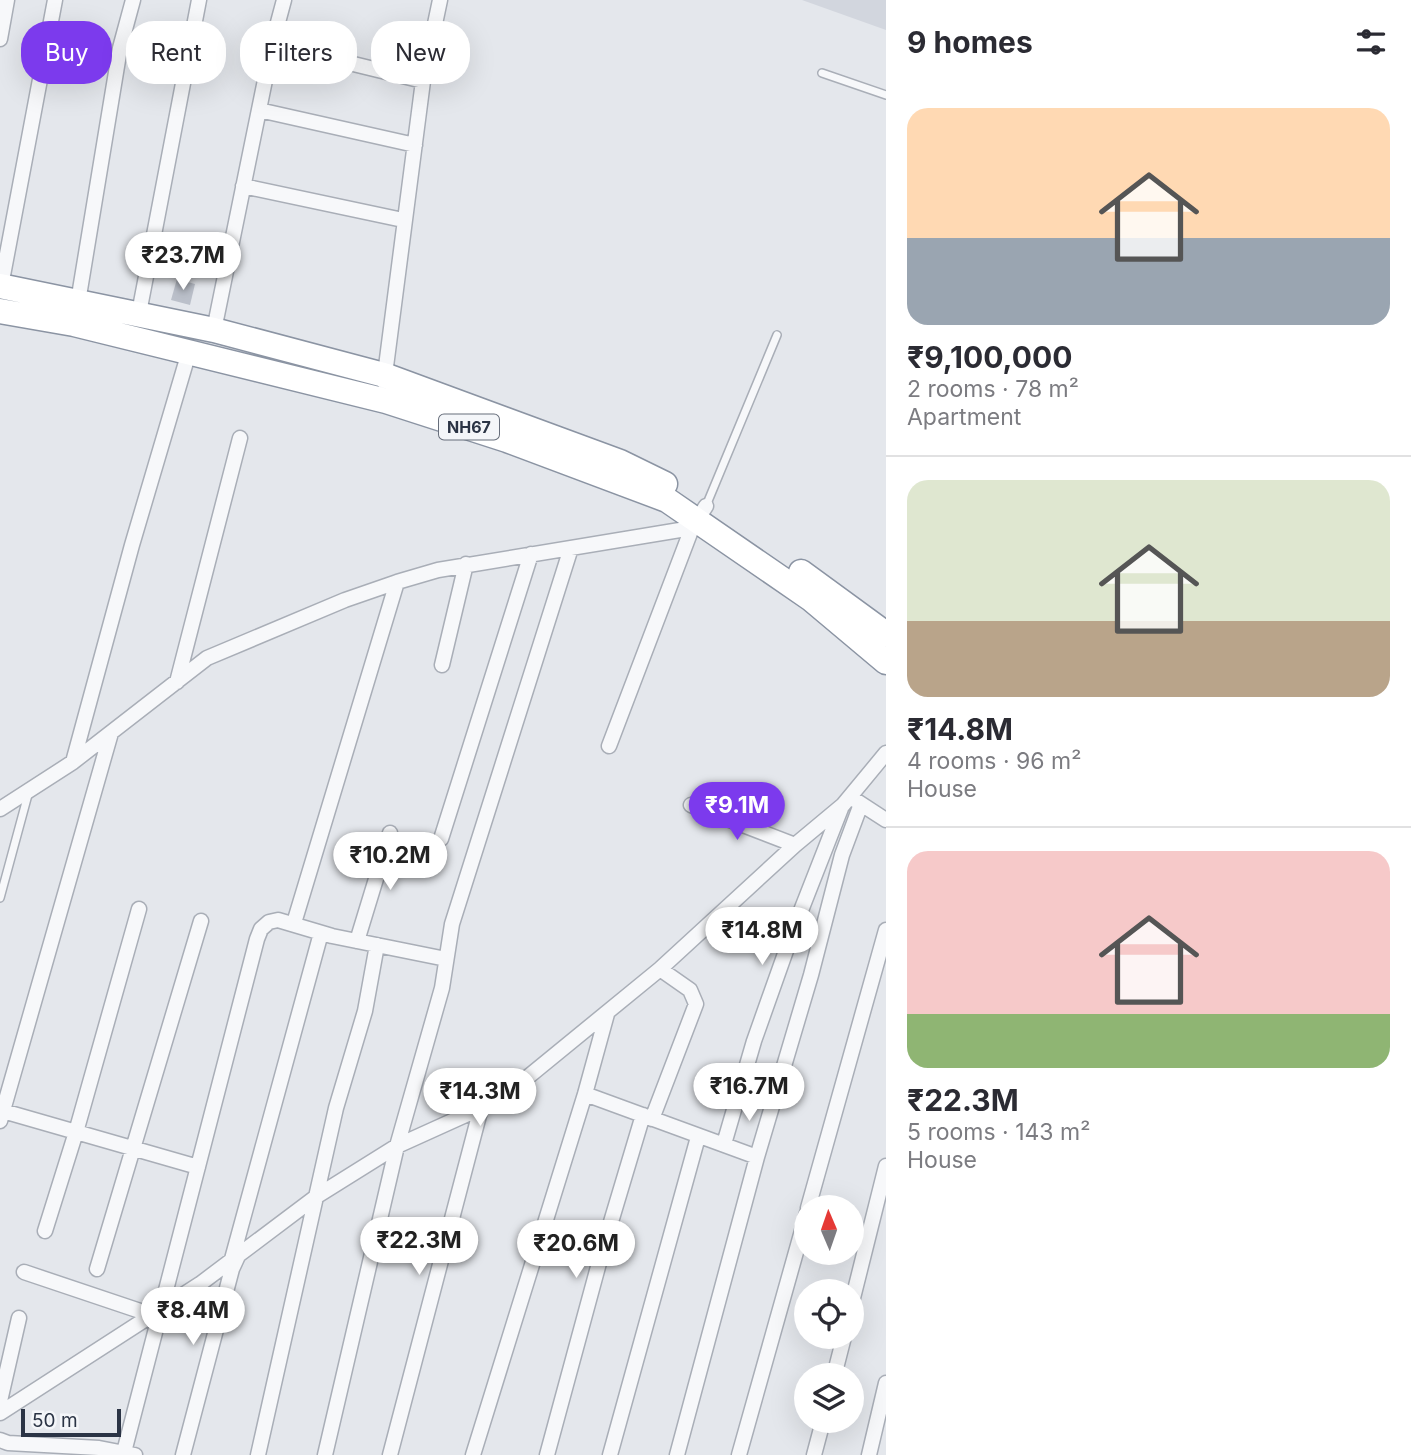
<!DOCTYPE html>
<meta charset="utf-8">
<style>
:root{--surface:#fff;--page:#f7f7f7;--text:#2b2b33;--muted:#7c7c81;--line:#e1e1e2;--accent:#7c3aed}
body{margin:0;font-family:Inter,sans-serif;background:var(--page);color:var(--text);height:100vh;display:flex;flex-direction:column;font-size:26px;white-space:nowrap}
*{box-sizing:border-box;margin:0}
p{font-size:23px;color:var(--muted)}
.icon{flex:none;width:38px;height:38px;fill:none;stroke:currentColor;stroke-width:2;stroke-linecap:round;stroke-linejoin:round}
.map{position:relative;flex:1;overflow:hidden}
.panel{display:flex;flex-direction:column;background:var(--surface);width:525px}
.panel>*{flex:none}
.top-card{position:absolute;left:21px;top:21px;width:665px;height:63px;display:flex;gap:14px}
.needle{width:46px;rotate:358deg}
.tools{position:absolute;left:794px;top:1195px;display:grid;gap:14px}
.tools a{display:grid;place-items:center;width:70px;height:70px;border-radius:50%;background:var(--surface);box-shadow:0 7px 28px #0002;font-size:35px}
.scale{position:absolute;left:21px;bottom:18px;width:100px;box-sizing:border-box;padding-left:7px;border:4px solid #2b3445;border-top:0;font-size:19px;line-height:24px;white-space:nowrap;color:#2b3445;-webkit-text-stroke:5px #f4f6f9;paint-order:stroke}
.price{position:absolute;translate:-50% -60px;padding:0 16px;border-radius:24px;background:#fff;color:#222;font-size:23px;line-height:46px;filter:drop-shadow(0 2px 4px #0008)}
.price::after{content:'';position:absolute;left:50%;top:42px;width:21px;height:16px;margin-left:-10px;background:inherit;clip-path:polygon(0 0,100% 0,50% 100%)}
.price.selected{background:var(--accent);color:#fff}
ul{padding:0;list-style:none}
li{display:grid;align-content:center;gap:14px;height:371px;padding:0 21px}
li+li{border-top:2px solid var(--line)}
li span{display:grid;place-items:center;height:217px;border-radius:21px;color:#555}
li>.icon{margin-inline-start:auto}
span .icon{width:126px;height:126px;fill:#fffc;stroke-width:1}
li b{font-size:30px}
h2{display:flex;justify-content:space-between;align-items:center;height:84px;padding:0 21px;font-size:30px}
.tag{padding:0 24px;border-radius:28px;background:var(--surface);box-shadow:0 7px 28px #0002;font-size:24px;line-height:63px}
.tag.selected{background:var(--accent);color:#fff}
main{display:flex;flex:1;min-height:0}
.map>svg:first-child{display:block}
</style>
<main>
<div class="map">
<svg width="886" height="1455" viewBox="0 0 886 1455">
<rect width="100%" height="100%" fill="#e4e7ec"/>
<path fill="#d2d6de" d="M802,0H886V30Z"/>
<path fill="#bbc0ca" d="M177,279L195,284L190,305L171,300Z"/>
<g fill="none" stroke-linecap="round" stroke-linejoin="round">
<g stroke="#a9aeb7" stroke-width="10">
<path id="lane" d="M822,73L886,95
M706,506L777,335
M0,898L29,791"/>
</g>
<g stroke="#a9aeb7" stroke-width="17">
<path id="street" d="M0,39L7,0
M273,41L337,60L423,81
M259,110L415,145
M243,186L403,220
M1,286L55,0
M77,308L120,48L133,0
M139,313L199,0
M214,330L273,41L284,0
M384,382L423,81L440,0
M442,665L466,564
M177,682L240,438
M609,746L692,528
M73,762L132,545L189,352
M855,800L886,820
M691,805L795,845
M0,809L73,762L207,658L345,600L397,582L438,570L692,528L706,506
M441,839L531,554
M294,923L397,582
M357,941L390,833
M585,1094L757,1157
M3,1111L198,1167
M652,1119L696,1004L690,990L660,969
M0,1121L111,733
M724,1144L754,1041L793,931L842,806
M808,1208L886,930
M45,1231L76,1132L139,909
M232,1259L321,933
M97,1269L201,921
M24,1272L152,1315
M852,1302L886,1166
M834,1376L844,1337
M0,1401L19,1318
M0,1413L200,1284L317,1196L397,1146L481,1108L512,1090L660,969L795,845L843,805L886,753
M0,1440L8,1443L99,1448L135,1455
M124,1452L257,939L261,929L269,922L278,920L332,936L446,959
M183,1455L232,1269L238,1256
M258,1455L336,1108L365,1011L377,945
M325,1455L397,1146L442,988L452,924L571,548
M390,1455L481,1108
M473,1455L585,1094L607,1014
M547,1455L602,1252L643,1115
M610,1455L698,1137
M677,1455L757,1157L811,975L842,855L861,804
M739,1455L807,1213
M814,1455L823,1421
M869,1455L886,1383"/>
</g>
<g stroke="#8b94a3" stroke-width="27">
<path id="highway" d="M0,286L214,330L384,375L620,462L665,484
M0,311L74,324L386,401L507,440L667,500L811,599L886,662
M801,572L886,634"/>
</g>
<use href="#lane" stroke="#f7f8fa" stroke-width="7"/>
<use href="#street" stroke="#f7f8fa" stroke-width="14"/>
<use href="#highway" stroke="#fff" stroke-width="24"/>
</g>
<g text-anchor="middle" stroke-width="5" stroke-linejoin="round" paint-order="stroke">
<rect fill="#f4f6f9" stroke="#676e7b" stroke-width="2" x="439" y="414.5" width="60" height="25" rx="5"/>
<g font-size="16" font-weight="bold" fill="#2b3445">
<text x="469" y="433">NH67</text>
</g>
</g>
</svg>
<div class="tools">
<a><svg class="needle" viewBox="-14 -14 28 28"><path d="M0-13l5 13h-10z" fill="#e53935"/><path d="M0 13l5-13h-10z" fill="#7c7c81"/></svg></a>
<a><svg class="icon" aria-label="locate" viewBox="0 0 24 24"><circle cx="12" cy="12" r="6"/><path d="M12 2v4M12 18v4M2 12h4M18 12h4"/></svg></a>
<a><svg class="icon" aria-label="layers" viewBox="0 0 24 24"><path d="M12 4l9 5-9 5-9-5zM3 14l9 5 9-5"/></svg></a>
</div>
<div class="scale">50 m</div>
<b class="price" style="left:183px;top:292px">₹23.7M</b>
<b class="price selected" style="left:737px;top:842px">₹9.1M</b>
<b class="price" style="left:390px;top:892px">₹10.2M</b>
<b class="price" style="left:762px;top:967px">₹14.8M</b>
<b class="price" style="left:749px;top:1123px">₹16.7M</b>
<b class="price" style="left:480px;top:1128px">₹14.3M</b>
<b class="price" style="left:419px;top:1277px">₹22.3M</b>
<b class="price" style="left:576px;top:1280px">₹20.6M</b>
<b class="price" style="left:193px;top:1347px">₹8.4M</b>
<div class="top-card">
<a class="tag selected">Buy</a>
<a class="tag">Rent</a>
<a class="tag">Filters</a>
<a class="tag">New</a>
</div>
</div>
<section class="panel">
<h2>9 homes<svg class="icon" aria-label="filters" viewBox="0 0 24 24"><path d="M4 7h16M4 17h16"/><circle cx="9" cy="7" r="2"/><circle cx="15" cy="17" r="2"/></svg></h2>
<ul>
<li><span style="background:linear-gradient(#ffd9b3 60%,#9aa5b1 0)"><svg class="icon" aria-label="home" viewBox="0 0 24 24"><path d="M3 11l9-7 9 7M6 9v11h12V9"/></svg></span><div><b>₹9,100,000</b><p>2 rooms · 78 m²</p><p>Apartment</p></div></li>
<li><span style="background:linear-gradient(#dfe7d0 65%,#b9a48a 0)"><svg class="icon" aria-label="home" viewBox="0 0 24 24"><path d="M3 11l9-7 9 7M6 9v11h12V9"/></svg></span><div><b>₹14.8M</b><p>4 rooms · 96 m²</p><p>House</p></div></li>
<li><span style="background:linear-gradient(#f6c9c9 75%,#8fb573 0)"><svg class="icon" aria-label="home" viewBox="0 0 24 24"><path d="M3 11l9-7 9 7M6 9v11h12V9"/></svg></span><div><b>₹22.3M</b><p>5 rooms · 143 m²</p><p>House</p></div></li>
</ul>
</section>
</main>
